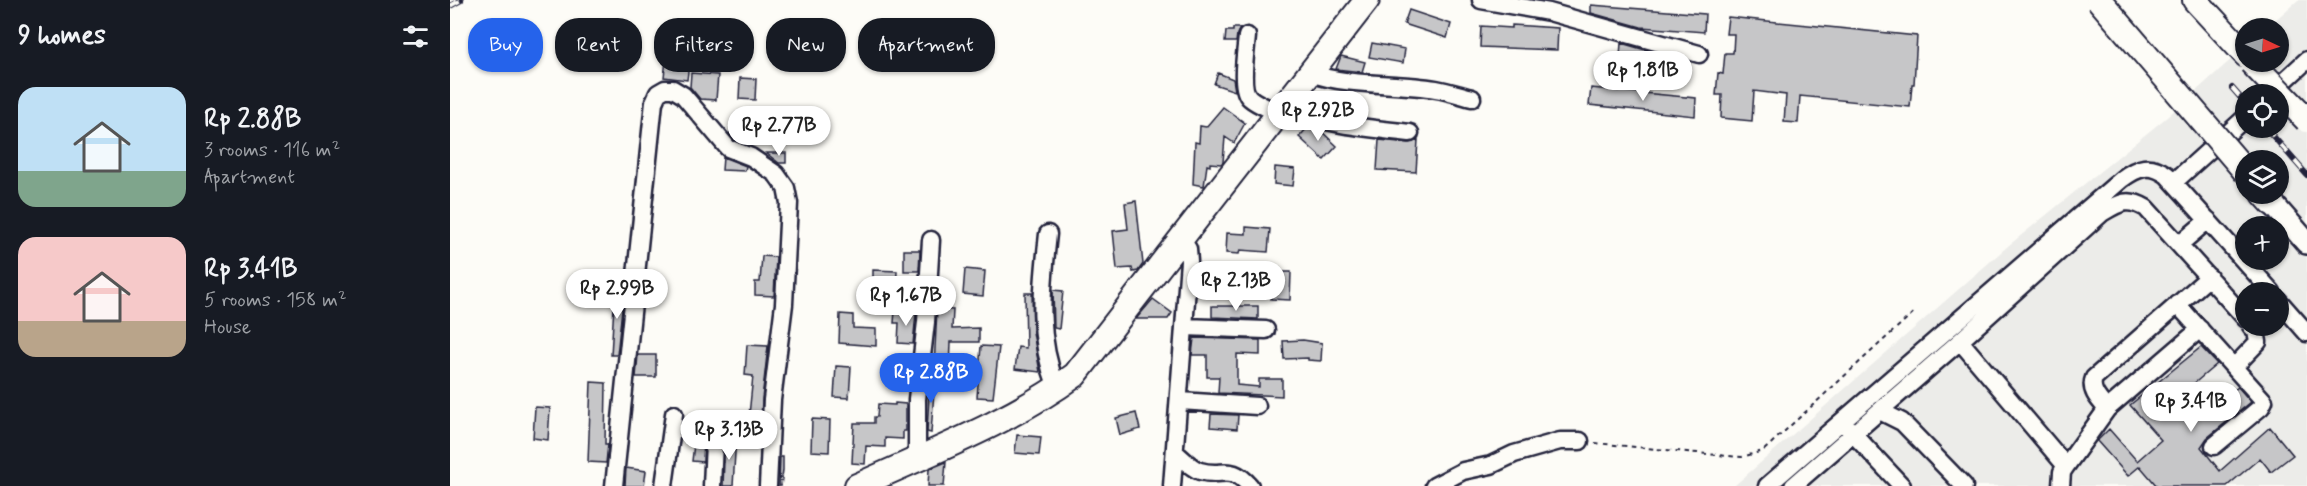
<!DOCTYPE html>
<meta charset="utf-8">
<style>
:root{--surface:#171b24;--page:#20242c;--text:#f1f3f6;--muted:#9ea1a6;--accent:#2563eb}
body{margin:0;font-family:Mynerve,sans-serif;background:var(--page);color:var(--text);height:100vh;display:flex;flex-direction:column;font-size:22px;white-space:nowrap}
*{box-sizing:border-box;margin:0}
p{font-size:20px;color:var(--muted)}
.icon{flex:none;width:33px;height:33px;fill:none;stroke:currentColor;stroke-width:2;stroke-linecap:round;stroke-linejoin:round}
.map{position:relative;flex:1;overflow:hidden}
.panel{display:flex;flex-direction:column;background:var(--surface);width:450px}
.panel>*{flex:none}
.top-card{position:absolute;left:18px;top:18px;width:570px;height:54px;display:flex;gap:12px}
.needle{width:39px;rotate:94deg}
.tools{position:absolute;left:1785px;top:18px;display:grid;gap:12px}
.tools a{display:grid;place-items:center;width:54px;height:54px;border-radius:50%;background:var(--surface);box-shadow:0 2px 4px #0004;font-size:30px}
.price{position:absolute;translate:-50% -51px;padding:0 14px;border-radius:21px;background:#fff;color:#222;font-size:20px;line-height:39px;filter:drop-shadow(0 2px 3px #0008)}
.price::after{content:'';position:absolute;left:50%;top:36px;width:18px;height:14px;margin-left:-9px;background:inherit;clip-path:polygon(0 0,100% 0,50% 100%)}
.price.on{background:var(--accent);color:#fff}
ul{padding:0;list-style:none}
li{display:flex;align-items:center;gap:18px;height:150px;padding:0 18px}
li span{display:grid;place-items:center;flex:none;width:168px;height:120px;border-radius:18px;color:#555}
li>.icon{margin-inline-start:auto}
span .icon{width:72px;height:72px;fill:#fffc;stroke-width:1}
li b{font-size:26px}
h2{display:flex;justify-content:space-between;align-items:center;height:72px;padding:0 18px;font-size:26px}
.tag{padding:0 21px;border-radius:24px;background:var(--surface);box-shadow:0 2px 4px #0004;font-size:21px;line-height:54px}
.tag.on{background:var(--accent);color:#fff}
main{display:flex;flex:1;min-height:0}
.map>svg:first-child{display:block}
</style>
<main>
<section class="panel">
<h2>9 homes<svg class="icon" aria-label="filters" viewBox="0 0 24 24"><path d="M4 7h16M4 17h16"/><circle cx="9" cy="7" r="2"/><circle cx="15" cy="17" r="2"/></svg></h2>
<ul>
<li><span style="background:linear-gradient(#bfe0f5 70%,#7fa58c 0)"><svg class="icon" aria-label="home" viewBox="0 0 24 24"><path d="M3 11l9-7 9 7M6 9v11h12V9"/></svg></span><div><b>Rp 2.88B</b><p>3 rooms · 116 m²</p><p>Apartment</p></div></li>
<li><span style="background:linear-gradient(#f6c9c9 70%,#b9a48a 0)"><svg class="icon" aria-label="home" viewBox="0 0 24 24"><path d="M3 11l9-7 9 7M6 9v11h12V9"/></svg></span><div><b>Rp 3.41B</b><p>5 rooms · 158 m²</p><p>House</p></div></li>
</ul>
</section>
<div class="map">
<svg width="1857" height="486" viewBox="0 0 1857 486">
<rect width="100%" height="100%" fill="#fdfcf7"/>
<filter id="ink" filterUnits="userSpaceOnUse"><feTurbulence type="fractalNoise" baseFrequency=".0167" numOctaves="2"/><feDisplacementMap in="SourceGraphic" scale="12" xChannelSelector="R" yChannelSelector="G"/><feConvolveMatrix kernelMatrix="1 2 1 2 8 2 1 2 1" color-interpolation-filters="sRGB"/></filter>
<g filter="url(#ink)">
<path fill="#ecece9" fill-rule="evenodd" d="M1848,0H1857V486H1284L1558,246L1717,117L1795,47L1796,62H1828V28H1816ZM1796,94H1828V128H1796ZM1796,160H1828V194H1796ZM1796,226H1828V260H1796ZM1796,292H1828V326H1796Z"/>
<path fill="#c6c6c8" stroke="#22223b" stroke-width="1.5" d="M1141,5L1255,14L1254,32L1191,27L1141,13Z
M959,10L1001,24L997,38L954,24Z
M1278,17L1467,36L1464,84H1462L1460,107L1350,96L1348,123L1334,122L1336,95L1304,91L1302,121L1271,118L1272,95H1266L1268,73L1273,74L1275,53H1283L1284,34H1276Z
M1062,25L1108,28L1107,50L1030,47L1031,26L1062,28Z
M783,28H790L787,34L786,42H775L776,31H783Z
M230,38H242L237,80L214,77L217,52L229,54Z
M922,43L955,49L953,63L919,57Z
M1171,43L1223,58V65L1183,63V71L1169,70Z
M891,56L915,62L912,72L886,69Z
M241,73L268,75L266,100L250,99L240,87Z
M768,73L783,79L785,91L764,84Z
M290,78L306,79L305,100L289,99Z
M1141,88L1246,98L1245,116L1139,105Z
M773,107L795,123L784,143L775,137L773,162L771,164L760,163V166L757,165L754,186L743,184L745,142L749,143L750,126L756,127Z
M858,127L871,131L887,146L874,160L849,137Z
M280,133L294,134L293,143L284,139Z
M929,140L959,143L968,140L966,172L927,170Z
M316,153H336V163H329Z
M273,157L296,166L295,171L272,170Z
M825,167L845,169L843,186L824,184Z
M686,201L693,264L688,271L683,272L682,268L667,269L663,231L678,229L675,203Z
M796,227L820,229L818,252L790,250L789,254L776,253L777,233L796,234Z
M454,250H470L469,271H454Z
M312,256L326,257L324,296L305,295V282H310Z
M515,269L535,271L533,296L513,294Z
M423,270L447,271L446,292L423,291Z
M822,272H841L840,300L821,299Z
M165,289L174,290L167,355H161Z
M603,290L613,291L609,329L604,328Z
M575,293H582L583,332L590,372L565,369L568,347L576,348Z
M703,299L722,313L718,319H686Z
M762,306H808V319L762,317Z
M487,309L503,310L502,329L529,328V342H501L500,369L484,368Z
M445,311L466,313L463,344L448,343L449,323H444Z
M390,314L403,315V328L426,329V346L389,343Z
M744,338L810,340V355L787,354V385L809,387V379H832V396L768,393L769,377H757V355H742Z
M853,340L872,343L871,361L858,360V358L834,359L833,341Z
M297,345L318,346L312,399L310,442L289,441L291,414L299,415L303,376L295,375Z
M531,346L549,347L543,398L527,397Z
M1751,347L1767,364L1734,392L1752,416L1788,387L1801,402L1757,438L1751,447L1770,471L1820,427L1843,455L1821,472L1810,458L1777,486H1707L1690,466L1678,476L1647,441L1659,429L1687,461L1711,440L1680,405Z
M188,355H206V377H186Z
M386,366L401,367L399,398L384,397Z
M480,377H485L481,433L477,432Z
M141,382L156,383L155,444H158L156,463L138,462Z
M445,403L456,404V431H453V439L435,438V447L416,446L415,464L402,463L404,423H424V417H427L428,404L445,405Z
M85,407L100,408L98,440L83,438Z
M686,413L690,429L670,435L666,418Z
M761,414L788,415L787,429L760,427Z
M362,419L380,420L379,452L361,451Z
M567,435L591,437L589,455L565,453Z
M245,436L254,437L253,462L242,461Z
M275,436H286L283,486H273Z
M330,457H333V470L331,486H329Z
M496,462L494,486H478L479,469Z
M176,468L196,471L194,486H175Z"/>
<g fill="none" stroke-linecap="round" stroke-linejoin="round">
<g stroke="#22223b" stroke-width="21">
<path id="minor" d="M1031,0L1099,12L1249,54
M797,36C796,50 789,89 800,98C808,105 821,109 830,114
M860,73C900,87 943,82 986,89C998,91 1010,95 1022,98
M1820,94L1857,60
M834,109C874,124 917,128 960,133
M1724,182L1796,117
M598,234C592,290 586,334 607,388
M1730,244L1758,220
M1828,300L1857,333
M1727,304L1814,401L1811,407L1764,446
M735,327L816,330
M1510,341L1616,466
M1784,367L1808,342L1806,331L1801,326
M730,401L807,406
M1657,409C1649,400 1639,390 1644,378L1759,277
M1430,411L1452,422L1514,486
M1396,426L1452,486
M726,453C733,459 741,468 750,471C773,478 780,463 800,486
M467,458V399L476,322L481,240
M164,486L204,102L208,93L215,89H223L233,95L278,148L301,157L326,174L336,188L339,203L334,304L322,400L318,486
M214,486L224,414
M262,486L265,421
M722,486L739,261L738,249L732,240
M984,486L1013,471L1041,465L1064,454L1110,441H1130
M1317,486L1672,179C1688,167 1700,163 1717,175L1822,292
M1343,486L1510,341L1652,213C1669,203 1678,197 1696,208L1796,319
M1611,486L1612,472L1616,466L1657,409L1750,329"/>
</g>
<g stroke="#22223b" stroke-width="26">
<path id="major" d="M1822,203L1857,243"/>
</g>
<g stroke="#22223b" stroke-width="28">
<path id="highway" d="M1745,0L1796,55
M1814,194L1822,203
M407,486C479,453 561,422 625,375L917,0"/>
</g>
<path stroke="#22223b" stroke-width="2" stroke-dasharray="4.5 4.5" stroke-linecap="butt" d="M1145,443L1278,456L1292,457L1313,451L1464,312"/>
<use href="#minor" stroke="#fdfcf7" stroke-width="16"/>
<use href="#major" stroke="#fdfcf7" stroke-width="21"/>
<use href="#highway" stroke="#fdfcf7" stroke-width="24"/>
<g stroke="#22223b" stroke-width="6">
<path id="rail" d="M0,6L11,0
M1782,88L1796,104
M1816,128L1857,175"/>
</g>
<use href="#rail" stroke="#fdfcf7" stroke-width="4" stroke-dasharray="11" stroke-linecap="butt"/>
<g stroke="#22223b" stroke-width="28" stroke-linecap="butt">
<path id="highway-bridge" d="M1649,0L1796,172
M1801,62L1857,120"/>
</g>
<use href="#highway-bridge" stroke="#fdfcf7" stroke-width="24"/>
</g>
</g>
</svg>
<div class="tools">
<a><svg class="needle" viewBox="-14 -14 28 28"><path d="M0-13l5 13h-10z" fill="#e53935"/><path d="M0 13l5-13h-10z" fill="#9ea1a6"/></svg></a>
<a><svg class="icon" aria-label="locate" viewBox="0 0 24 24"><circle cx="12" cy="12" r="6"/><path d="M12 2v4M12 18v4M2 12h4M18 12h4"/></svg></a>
<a><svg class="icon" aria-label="layers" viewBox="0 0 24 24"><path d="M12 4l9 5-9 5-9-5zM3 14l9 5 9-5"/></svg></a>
<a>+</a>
<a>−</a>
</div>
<b class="price" style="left:1193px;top:102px">Rp 1.81B</b>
<b class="price" style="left:868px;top:142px">Rp 2.92B</b>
<b class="price" style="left:329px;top:157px">Rp 2.77B</b>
<b class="price" style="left:786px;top:312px">Rp 2.13B</b>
<b class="price" style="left:167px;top:320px">Rp 2.99B</b>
<b class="price" style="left:456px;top:327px">Rp 1.67B</b>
<b class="price on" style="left:481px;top:404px">Rp 2.88B</b>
<b class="price" style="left:1741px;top:433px">Rp 3.41B</b>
<b class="price" style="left:279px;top:461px">Rp 3.13B</b>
<div class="top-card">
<a class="tag on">Buy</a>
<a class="tag">Rent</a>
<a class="tag">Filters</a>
<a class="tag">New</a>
<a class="tag">Apartment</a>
</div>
</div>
</main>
